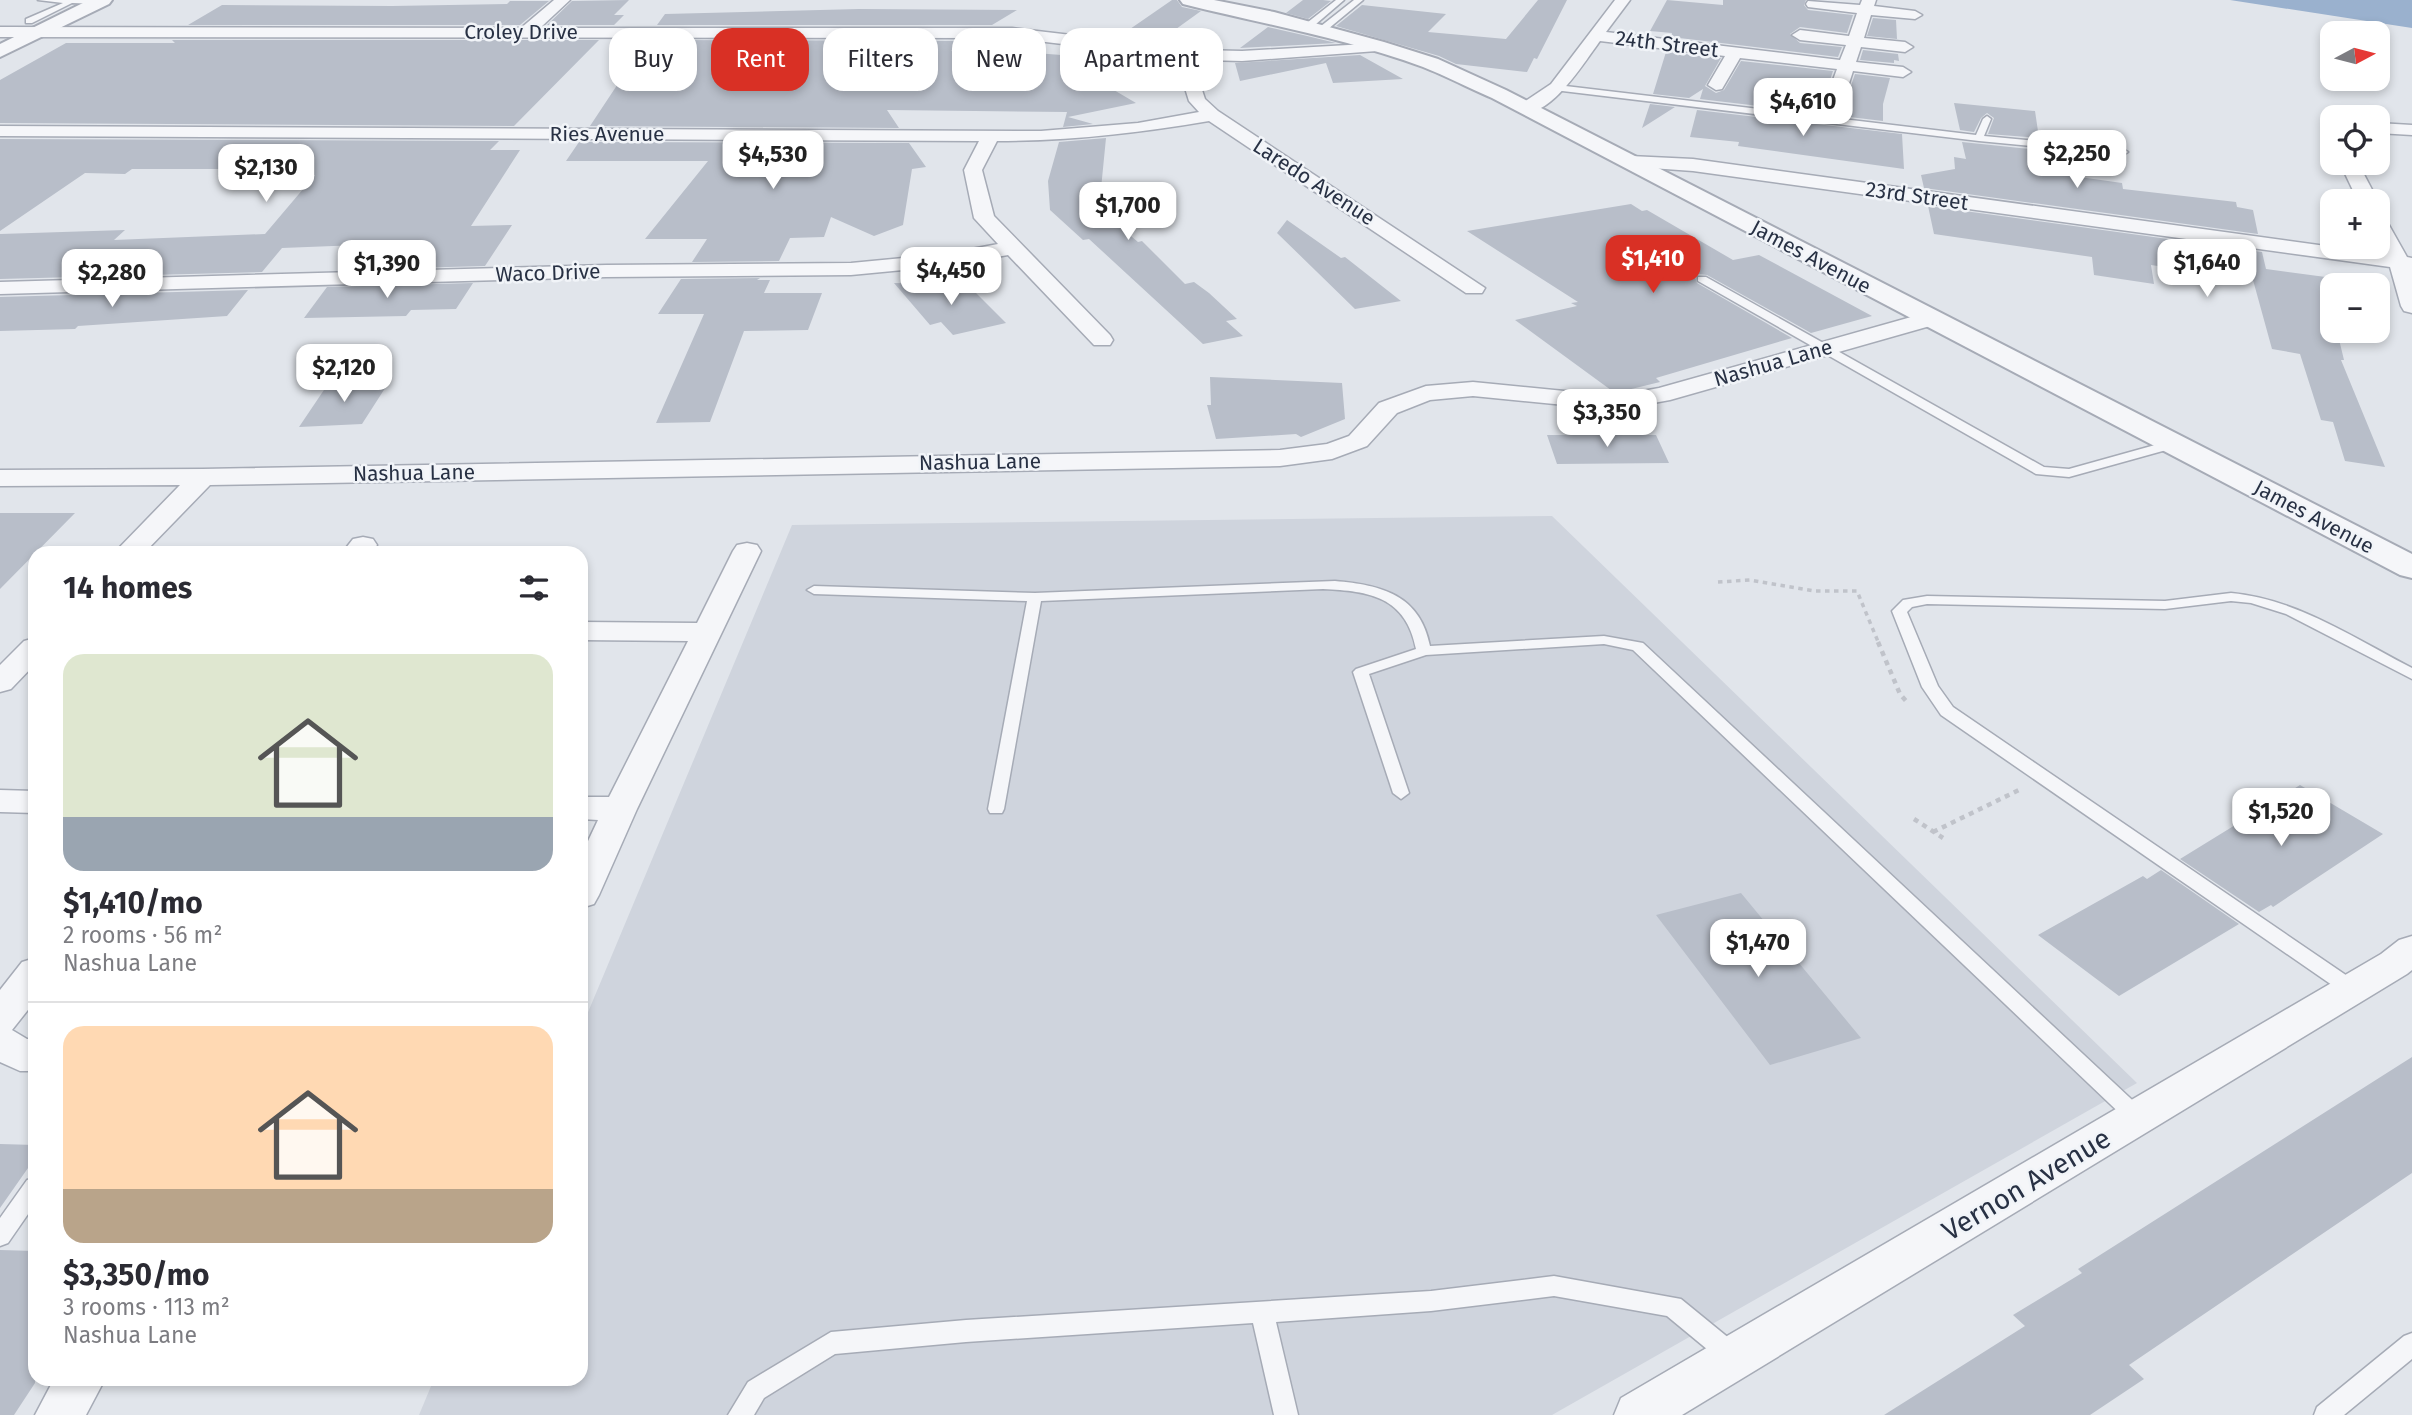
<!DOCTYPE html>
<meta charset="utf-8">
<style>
:root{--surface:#fff;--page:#f2f2f3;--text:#2b2b33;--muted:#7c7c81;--line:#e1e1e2;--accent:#d93025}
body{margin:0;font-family:"Fira Sans",sans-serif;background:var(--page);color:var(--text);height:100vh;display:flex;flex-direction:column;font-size:26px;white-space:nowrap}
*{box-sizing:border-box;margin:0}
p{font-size:23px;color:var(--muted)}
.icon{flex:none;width:38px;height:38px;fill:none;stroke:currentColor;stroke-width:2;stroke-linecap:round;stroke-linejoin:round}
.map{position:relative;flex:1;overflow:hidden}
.drawer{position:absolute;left:28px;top:546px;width:560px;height:840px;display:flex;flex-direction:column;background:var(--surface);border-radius:21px;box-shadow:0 4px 10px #0003}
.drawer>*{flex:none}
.guide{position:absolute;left:609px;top:28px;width:665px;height:63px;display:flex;gap:14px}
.needle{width:46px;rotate:83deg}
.buttons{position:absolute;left:2320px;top:21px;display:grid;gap:14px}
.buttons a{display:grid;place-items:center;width:70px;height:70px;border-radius:14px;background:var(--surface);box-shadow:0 4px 10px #0003;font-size:35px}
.price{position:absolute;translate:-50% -60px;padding:0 16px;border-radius:14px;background:#fff;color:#222;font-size:23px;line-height:46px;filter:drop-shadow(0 2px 4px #0008)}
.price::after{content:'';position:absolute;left:50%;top:42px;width:21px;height:16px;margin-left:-10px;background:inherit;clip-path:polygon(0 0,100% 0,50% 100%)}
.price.on{background:var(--accent);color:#fff}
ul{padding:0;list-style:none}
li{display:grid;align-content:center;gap:14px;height:371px;padding:0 35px}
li+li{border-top:2px solid var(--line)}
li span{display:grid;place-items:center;height:217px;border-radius:21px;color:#555}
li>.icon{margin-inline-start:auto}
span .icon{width:126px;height:126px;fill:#fffc;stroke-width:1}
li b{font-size:30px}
h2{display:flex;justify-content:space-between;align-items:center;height:84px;padding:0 35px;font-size:30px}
.tag{padding:0 24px;border-radius:21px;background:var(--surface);box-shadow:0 4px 10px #0003;font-size:24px;line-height:63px}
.tag.on{background:var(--accent);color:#fff}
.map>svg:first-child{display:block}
</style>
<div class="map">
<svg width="2412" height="1415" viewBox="0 0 2412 1415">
<rect width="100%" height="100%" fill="#e1e5eb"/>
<path fill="#cfd4dd" d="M1552,516L2137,1083L1552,1415H419L434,1379H581V1029L792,525Z"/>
<path fill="#9ab1ce" d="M2230,0H2412V28Z"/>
<path fill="#b8bec9" d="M629,0L614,15H624L614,25H547L572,1Z
M1172,0H1177L1182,7L1201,11L1158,42L1117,38Z
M1303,0H1323L1331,1L1308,19L1286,13Z
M1538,0H1567L1537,59L1534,58L1527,72L1456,64L1439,56L1336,26L1362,5L1446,14L1428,32L1506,39Z
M1667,0L1723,5V0H1806L1804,5L1808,10L1853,15L1847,33L1800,27L1790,34L1800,43L1842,47L1838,57L1671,37L1672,33L1650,31Z
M510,1H549L520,25H188L222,5L392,6L507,4Z
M859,9L1017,10L992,25H657L665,14Z
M1873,18L1896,20L1897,39L1867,36Z
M1268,27L1303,35L1336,43L1240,48Z
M172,40H599L514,126L0,123V80L66,43H175Z
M647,40L967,41L951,51L1035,53L1088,57L1098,51L1139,56L1102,83L1136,103L1068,117L1093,124L1063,127L1067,112L887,110L899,128L590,126Z
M1863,50L1898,54L1899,61L1894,60V63L1860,60Z
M1666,52L1721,58L1705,86L1716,93L1724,90L1741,61L1833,71L1823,101L1833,109L1845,103L1855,74L1890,78L1883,104V121L1700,99L1703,89L1689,98L1653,94Z
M1360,55L1403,79L1333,83L1326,63L1240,81L1235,63Z
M1954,103L2035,111L2039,138L1988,134L1994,118L1987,113L1981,118L1974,132L1960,130Z
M1650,104L1675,107L1642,128Z
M1697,110L1902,134L1904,169L1738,146L1739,142L1690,137Z
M1106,138L1099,209L1138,242L1142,241L1185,284L1194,282L1209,293L1237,319L1226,321L1243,336L1203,344L1089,239L1083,240L1050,210L1048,181L1059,142Z
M0,139L499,141L490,150H520L471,226L512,225L485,266L340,270L359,245L282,248L262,272L0,279V234L125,230L114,240L265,234L315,175H218L224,169H132L125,174L85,173L0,231Z
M579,142L909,143L926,167L912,169L903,225L874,236L831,217L824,237L790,238L779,261L692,262L707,239H645L708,161H566Z
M1962,142L2040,150L2044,172L2122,183L2123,189L2236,202L2237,207L2253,210L2258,234L1924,188L1921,175L1955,169L1954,157L1966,159Z
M1631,204L1642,211L1647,210L1733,260L1759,255L1872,316L1811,333L1707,275L1698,274L1695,277L1697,283L1792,338L1656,378L1660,382L1615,393L1515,320L1577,306L1571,303L1578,302L1467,231Z
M1928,206L2262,252L2266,269L2333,278V331H2337L2344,360H2341L2385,467L2345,461L2333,422L2321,420L2300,354L2272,349L2253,280L2151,265L2154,284L2094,275L2092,257L1934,234Z
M1287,220L1341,258L1345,257L1401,301L1355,309L1277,233Z
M760,278L757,280H770L764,293H822L808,330L744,331L710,422L656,423L704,314H658L681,279Z
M473,283L456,309L411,310L406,316L304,318L327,287Z
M894,283L970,285L967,292H975L1006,323L953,335L941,322L930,325Z
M248,290L227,316L78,326L75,329L0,331V297Z
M1210,377L1342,383L1345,419L1301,437L1296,434L1216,439L1207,405H1211Z
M389,382L362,424L299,427L328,384Z
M1547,435H1656L1669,463L1557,464Z
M0,513H75L0,589Z
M2300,785L2383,834L2273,907L2271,905L2259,912L2180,859Z
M2161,870L2239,924L2119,996L2038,935L2143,876L2147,879Z
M1741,893L1861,1038L1770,1065L1656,915Z
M2412,1057V1173L2129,1365L2144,1379L2090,1415H1884L2025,1326L2013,1315L2082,1273L2078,1269Z
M0,1144L35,1145V1158L0,1208Z
M0,1250L35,1251V1383L14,1415H0Z"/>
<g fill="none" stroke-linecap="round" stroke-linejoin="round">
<g stroke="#a6abb6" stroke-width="3">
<path id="service" d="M38,0H100L103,2L99,4L72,3L32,23H26V19L63,3Z
M1336,0H1344L1309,30H1303V26Z
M1354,0H1363L1322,34H1316V30Z
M1557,85L1976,135L1983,119L1987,116L1991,119L1984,136L2123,149L2128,152L2123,155L1979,141L1554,90V86Z
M1698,277H1706L2044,467L2069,469L2173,440L2179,444L2177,447L2069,477L2036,474L1698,281Z
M1335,581C1382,585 1420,595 1430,646L1604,636L1643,643L2144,1111L2147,1117L2144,1123L2137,1126L2130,1123L1633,650L1604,644L1426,655L1369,674L1409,793L1401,799L1393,793L1353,672L1356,669L1416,649C1406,597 1370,591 1323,589L1041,601L1004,809L1002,813H990L988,809L1027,601L814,594L807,590L814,586L1035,593Z
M2231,593C2297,599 2354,638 2412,668V679L2286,614L2251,603L2231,601L2165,609L1927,604L1912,607L1907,612L1938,686L1953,707L2359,984L2362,989L2359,994L2352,996L2345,994L1941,715L1922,687L1892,611L1903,600L1927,596L2165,601Z
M35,1178V1204L8,1243L0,1246V1218L27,1180Z
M1554,1276L1681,1299L1741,1348L1745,1356L1741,1364L1733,1367L1725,1364L1667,1316L1554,1296L1431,1311L1276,1322L1298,1415H1274L1253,1323L966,1342L835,1354L764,1398L754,1415H728L748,1382L831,1332L966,1320L1431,1291Z
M2412,1333V1359L2344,1415H2314L2317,1407L2404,1336Z"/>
</g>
<g stroke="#a6abb6" stroke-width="3">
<path id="minor" d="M554,0H570L540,28H1012L1199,50L1242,51L1383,43L1385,46L1377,51L1242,61L1205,60L1197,75L1205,99L1218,111L1485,288L1482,293H1466L1209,121C1139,133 1069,141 997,141L982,170L994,216L1110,335L1113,340L1110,345H1094L1008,255L945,266L851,275L606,277L0,294V282L606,265L851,263L945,254L998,244L974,218L964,170L979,141L0,136V126L1041,131L1138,123L1199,112L1189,101L1181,75L1189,59L1012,38L0,37V27L521,28Z
M1615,0H1630L1606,32L1840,60L1846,45L1800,40L1792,35L1800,30L1849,36L1857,13L1808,7L1806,4L1808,1L1860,5L1862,0H1876L1874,6L1915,11L1922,15L1915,19L1871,15L1864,38L1905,42L1913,47L1905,52L1861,47L1856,62L1903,67L1911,72L1903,77L1853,71L1843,102L1834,107L1825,102L1837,69L1740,58L1722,89L1716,90L1708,85L1725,56L1600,41C1585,61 1550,119 1521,112L1518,108L1521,104L1551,84Z
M2378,123L2412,125V135L2378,133Z
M1630,156L1693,159L2384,254L2378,242V216L2385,218L2407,257L2412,258V313L2404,311L2401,306L2390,267L1693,171L1623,166L1621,162L1623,158Z
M2340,163H2358L2378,201H2358Z
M1929,312L1937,314L1940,319L1937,324L1670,400L1615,410L1473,396L1430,400L1397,413L1367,446L1332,459L1280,466L210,485L144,553H114L180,485L0,486V470L203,469L1280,450L1327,444L1349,436L1379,403L1426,386L1473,382L1615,396L1659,388Z
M363,537L373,539L377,545L371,553H342L353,539Z
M747,543L757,545L761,551L637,809L599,895L594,904L581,908V856L598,820L581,819V797H609L688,641L581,640V622L697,623L733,551L737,545Z
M35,638V664L11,689L0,692V665L24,641Z
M0,790L35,791V813L0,812Z
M2412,936V970L2407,974L1682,1415H1614L1621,1398L2381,954L2399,940Z
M35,958V1001L12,1030L27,1039H35V1071H20L0,1062V990L22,962Z
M54,1379H105L86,1415H35Z"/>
</g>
<g stroke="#a6abb6" stroke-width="4">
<path id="tertiary" d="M89,0H112L109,4L0,57V44Z
M1180,0H1214L1274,12L1384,42L1438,59L1506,90L2412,554V578L2400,575L1492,98C1469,88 1446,76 1423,67C1345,38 1263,24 1183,4Z"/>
</g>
<path stroke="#c0c3ca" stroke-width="3.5" stroke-dasharray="4.5 4.5" stroke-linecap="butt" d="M1718,582L1750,580L1815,591H1857L1879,644"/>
<path stroke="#c0c3ca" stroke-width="4.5" stroke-dasharray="5 5" stroke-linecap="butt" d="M1878,642L1900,694L1907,702
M1914,819L1943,838
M1933,832L2019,790"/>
<use href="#service" fill="#f5f6f9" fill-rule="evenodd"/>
<use href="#minor" fill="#f5f6f9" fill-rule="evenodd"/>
<use href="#tertiary" fill="#f5f6f9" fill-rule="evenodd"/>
</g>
<g text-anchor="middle" stroke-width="5" stroke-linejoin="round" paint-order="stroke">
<g font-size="21" fill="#283144" stroke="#f1f4f8">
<text x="521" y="39">Croley Drive</text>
<text transform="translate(1667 44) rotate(7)" y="7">24th Street</text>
<text x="607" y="141">Ries Avenue</text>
<text transform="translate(1314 182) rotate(33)" y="7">Laredo Avenue</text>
<text transform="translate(1917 196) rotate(8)" y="7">23rd Street</text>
<text transform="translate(1811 257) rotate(28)" y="7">James Avenue</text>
<text transform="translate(548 273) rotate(-2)" y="7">Waco Drive</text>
<text transform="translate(1773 363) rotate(-16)" y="7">Nashua Lane</text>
<text transform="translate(980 462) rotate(-1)" y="7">Nashua Lane</text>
<text transform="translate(414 473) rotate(-1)" y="7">Nashua Lane</text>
<text transform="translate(2314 517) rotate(28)" y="7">James Avenue</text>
</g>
<g font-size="28" fill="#283144" stroke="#f1f4f8">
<text transform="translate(2026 1184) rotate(-31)" y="10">Vernon Avenue</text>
</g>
</g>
</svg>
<div class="buttons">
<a><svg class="needle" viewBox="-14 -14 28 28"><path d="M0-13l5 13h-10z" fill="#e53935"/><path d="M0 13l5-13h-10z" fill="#7c7c81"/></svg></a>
<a><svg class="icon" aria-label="locate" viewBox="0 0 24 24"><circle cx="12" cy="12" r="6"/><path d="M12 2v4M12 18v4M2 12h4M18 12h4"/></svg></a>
<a>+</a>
<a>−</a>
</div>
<b class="price" style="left:1803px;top:138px">$4,610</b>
<b class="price" style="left:2077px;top:190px">$2,250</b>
<b class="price" style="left:773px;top:191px">$4,530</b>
<b class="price" style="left:266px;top:204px">$2,130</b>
<b class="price" style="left:1128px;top:242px">$1,700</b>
<b class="price on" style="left:1653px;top:295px">$1,410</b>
<b class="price" style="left:2207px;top:299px">$1,640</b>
<b class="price" style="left:387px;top:300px">$1,390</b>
<b class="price" style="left:951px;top:307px">$4,450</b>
<b class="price" style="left:112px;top:309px">$2,280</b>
<b class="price" style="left:344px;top:404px">$2,120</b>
<b class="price" style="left:1607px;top:449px">$3,350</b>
<b class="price" style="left:2281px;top:848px">$1,520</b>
<b class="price" style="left:1758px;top:979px">$1,470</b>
<div class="guide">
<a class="tag">Buy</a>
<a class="tag on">Rent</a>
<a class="tag">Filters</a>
<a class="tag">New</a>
<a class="tag">Apartment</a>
</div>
<section class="drawer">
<h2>14 homes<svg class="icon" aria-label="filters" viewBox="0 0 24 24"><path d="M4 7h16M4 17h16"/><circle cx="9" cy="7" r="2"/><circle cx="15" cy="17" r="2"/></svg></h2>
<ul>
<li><span style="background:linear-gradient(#dfe7d0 75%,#9aa5b1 0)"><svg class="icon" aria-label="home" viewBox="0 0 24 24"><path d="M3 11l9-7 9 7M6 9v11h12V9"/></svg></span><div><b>$1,410/mo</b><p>2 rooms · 56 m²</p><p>Nashua Lane</p></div></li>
<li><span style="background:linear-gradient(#ffd9b3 75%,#b9a48a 0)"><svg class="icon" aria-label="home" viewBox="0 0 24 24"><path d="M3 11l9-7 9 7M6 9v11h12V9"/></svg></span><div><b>$3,350/mo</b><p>3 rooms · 113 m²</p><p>Nashua Lane</p></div></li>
</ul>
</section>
</div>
